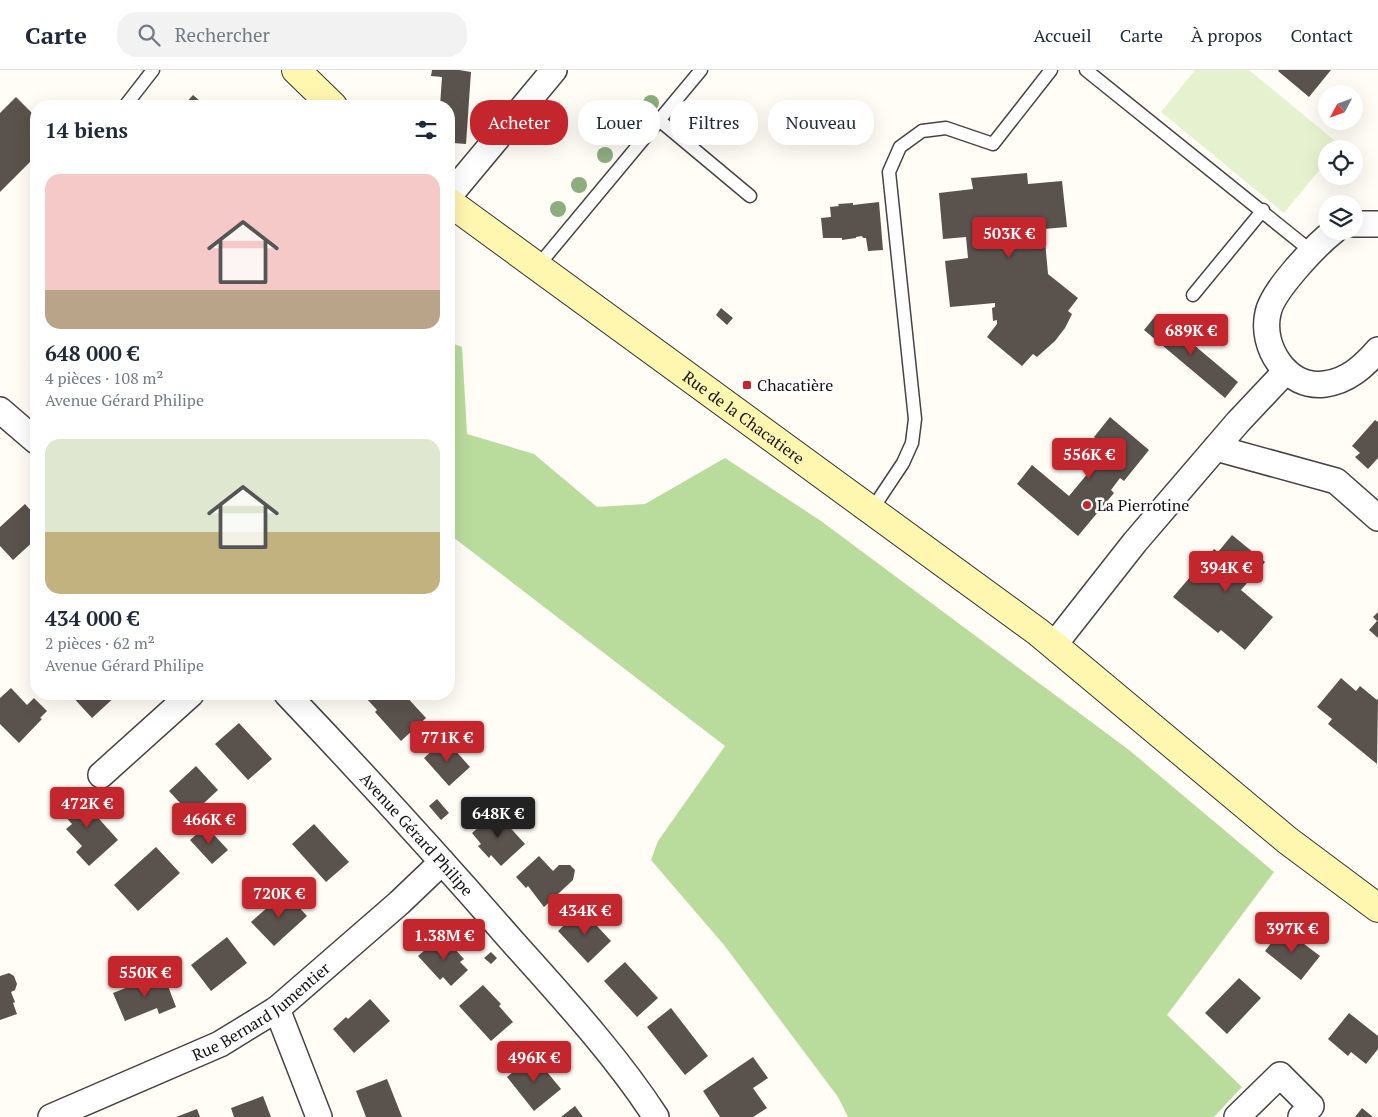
<!DOCTYPE html>
<html lang="fr">
<meta charset="utf-8">
<style>
:root{--surface:#fff;--page:#f2f2f3;--text:#1f2937;--muted:#747a83;--line:#e0e1e3;--accent:#c4262e}
body{margin:0;font-family:"PT Serif",serif;background:var(--page);color:var(--text);height:100vh;display:flex;flex-direction:column;font-size:19px;white-space:nowrap}
*{box-sizing:border-box;margin:0}
p{font-size:16px;color:var(--muted)}
.icon{flex:none;width:28px;height:28px;fill:none;stroke:currentColor;stroke-width:2;stroke-linecap:round;stroke-linejoin:round}
.map{position:relative;flex:1;overflow:hidden}
.sheet{position:absolute;left:30px;top:30px;width:425px;height:600px;display:flex;flex-direction:column;background:var(--surface);border-radius:20px;box-shadow:0 5px 20px #0002}
.sheet>*{flex:none}
.hud{position:absolute;left:470px;top:30px;width:475px;height:45px;display:flex;gap:10px}
.needle{width:32px;rotate:229deg}
.controls{position:absolute;left:1318px;top:15px;display:grid;gap:10px}
.controls a{display:grid;place-items:center;width:45px;height:45px;border-radius:50%;background:var(--surface);box-shadow:0 5px 20px #0002;font-size:25px}
.price{position:absolute;translate:-50% -42px;padding:0 11px;border-radius:5px;background:var(--accent);color:#fff;font-size:16px;line-height:32px;filter:drop-shadow(0 1px 2px #0008)}
.price::after{content:'';position:absolute;left:50%;top:30px;width:15px;height:11px;margin-left:-8px;background:inherit;clip-path:polygon(0 0,100% 0,50% 100%)}
.price.on{background:#222;color:#fff}
ul{padding:0;list-style:none}
li{display:grid;align-content:center;gap:10px;height:265px;padding:0 15px}
li span{display:grid;place-items:center;height:155px;border-radius:15px;color:#555}
li>.icon{margin-inline-start:auto}
span .icon{width:90px;height:90px;fill:#fffc;stroke-width:1}
li b{font-size:21px}
h2{display:flex;justify-content:space-between;align-items:center;height:60px;padding:0 15px;font-size:21px}
.pill{padding:0 18px;border-radius:20px;background:var(--surface);box-shadow:0 5px 20px #0002;font-size:18px;line-height:45px}
.pill.on{background:var(--accent);color:#fff}
header{display:flex;align-items:center;gap:30px;box-sizing:border-box;height:70px;padding:0 25px;background:var(--surface);border-bottom:1px solid var(--line)}
header strong{font-size:24px}
nav{display:flex;gap:28px;margin-inline-start:auto;font-size:18px}
.search{width:350px;height:45px;background:var(--page);display:flex;align-items:center;gap:12px;box-sizing:border-box;padding:0 18px;border-radius:20px;color:var(--muted);font-size:19px}
.map>svg:first-child{display:block}
</style>
<header>
<strong>Carte</strong>
<div class="search"><svg class="icon" aria-label="search" viewBox="0 0 24 24"><circle cx="10" cy="10" r="6"/><path d="M15 15l6 6"/></svg>Rechercher</div>
<nav><a>Accueil</a><a>Carte</a><a>À propos</a><a>Contact</a></nav>
</header>
<div class="map">
<svg width="1378" height="1047" viewBox="0 0 1378 1047">
<rect width="100%" height="100%" fill="#fffdf5"/>
<path fill="#b9dc9c" d="M449,272L462,277L467,364L534,384L597,437L645,434L725,388L821,451L1129,680L1274,802L1167,945L1242,1017L1214,1047H848L838,1027L724,875L651,790L658,771L725,676L449,464Z"/>
<path fill="#e6f2cf" d="M1195,0H1249L1340,75L1337,79H1326V92L1284,143L1161,42Z"/>
<path fill="#5a524d" d="M432,0H459L471,2L466,74L453,73L452,81H449V36H440L442,7L431,6Z
M1279,0H1331L1309,27L1278,1Z
M193,25L206,36H183Z
M16,27L36,47V86L0,122V43Z
M1027,103L1028,114L1062,111L1067,157L1044,159L1048,204L1078,228L1068,241L1072,244L1065,258L1055,271L1037,287L1033,284L1022,296L987,267L997,254V250L993,251L992,238L995,237V233L950,237L945,191L968,188L966,167L943,169L939,123L973,119L971,108Z
M879,132L883,180L868,181L866,168H863L862,166L856,167V168L842,170V168H823L821,148L831,147L830,137L839,136L838,134L853,133V135Z
M721,238L733,248L727,255L716,245Z
M1157,244L1238,312L1225,328L1144,260Z
M1110,347L1149,380L1124,411L1120,408L1111,420L1114,423L1078,466L1017,414L1032,395L1069,426L1108,379L1094,367Z
M1375,350L1378,352V388L1368,399L1355,387L1360,383L1352,376Z
M25,434L36,446V469L13,490L0,476V457Z
M1232,465L1265,492L1241,520L1273,547L1245,580L1221,560L1218,563L1173,527L1214,479L1218,482Z
M1378,542V568L1369,560L1377,551L1373,547Z
M1341,608L1356,621L1360,616L1377,630L1378,628L1377,694L1328,654L1332,649L1317,637Z
M11,618L27,635L34,628L47,641L40,648L42,649L19,673L0,654V628Z
M70,624H118L92,648Z
M368,624H404L426,648L401,671L375,642L377,640L365,627Z
M239,653L272,689L248,710L215,674Z
M445,669L470,697L449,716L424,688Z
M196,696L218,720L191,745L169,721Z
M75,722L118,770L89,796L76,782L82,776L66,759L72,754L57,737Z
M437,729L449,743L441,750L429,736Z
M496,742L525,774L501,796L491,785L489,788L478,776L481,774L472,763Z
M314,754L349,792L326,812L292,774Z
M206,756L228,780L212,794L190,770Z
M156,777L180,803L138,841L114,815Z
M539,786L553,801L559,795H570L575,800L573,810L544,837L528,816L526,818L516,807Z
M285,822L307,846L274,876L251,852Z
M581,839L611,871L588,893L558,861Z
M1283,858L1320,886L1301,910L1265,881Z
M442,865L464,889L460,892L468,900L451,916L443,907L440,910L418,886Z
M227,867L247,893L211,921L191,895Z
M491,882L497,888L491,894L484,888Z
M625,892L658,928L637,947L604,911Z
M9,903L14,906L17,914L15,920L11,922L15,932L13,933L17,944L0,950V906Z
M163,903L176,937L159,944L157,938L125,951L113,923Z
M1239,908L1261,928L1227,964L1205,943Z
M483,915L501,934L499,936L513,952L491,971L459,936Z
M370,929L390,951L354,983L333,959L346,947L348,949Z
M671,938L708,986L685,1005L647,957Z
M1349,943L1378,966V979L1366,994L1351,982L1348,986L1328,969Z
M533,985L561,1019L534,1041L507,1007Z
M753,987L768,1008L753,1018L767,1038L753,1047H720L703,1021Z
M387,1009L402,1047H366L356,1021Z
M263,1026L271,1047H234L231,1038Z
M575,1036L583,1047H561Z
M1362,1038L1373,1047H1355Z
M197,1039L200,1047H176Z"/>
<g fill="none" stroke-linecap="round" stroke-linejoin="round">
<g stroke="#444" stroke-width="15">
<path id="lane" d="M1086,0L1311,181
M125,36L153,0
M659,50L750,126
M537,197L701,0
M1193,225L1263,140
M871,441L903,393L912,373L915,349L889,102L900,77L922,61L946,58L993,74L1051,0"/>
</g>
<g stroke="#444" stroke-width="28">
<g id="street">
<path d="M449,126L554,0"/>
<path d="M1354,154H1378"/>
<path d="M1334,161C1316,175 1272,221 1268,243C1260,277 1287,319 1325,314C1348,311 1364,296 1378,280"/>
<path d="M0,340L36,371"/>
<path d="M1216,378L1336,411L1378,448"/>
<path d="M1054,575L1135,472L1238,352L1286,301"/>
<path id="s1" d="M287,624C364,705 439,787 512,871C562,927 615,984 656,1047"/>
<path d="M101,705L191,624"/>
<path d="M277,939L319,1047"/>
<path id="s2" d="M51,1047L220,974L277,939L399,833L442,792"/>
<path d="M1237,1047L1280,1005L1311,1036L1301,1047"/>
</g>
</g>
<g stroke="#333" stroke-width="30">
<g id="secondary">
<path d="M296,0L333,36"/>
<path id="s3" d="M449,132L1038,562L1287,770L1378,838"/>
</g>
</g>
<use href="#lane" stroke="#fff" stroke-width="12"/>
<use href="#street" stroke="#fff" stroke-width="25"/>
<use href="#secondary" stroke="#fff6b0" stroke-width="28"/>
</g>
<g fill="#8dad7f">
<circle cx="651" cy="33" r="8"/>
<circle cx="628" cy="61" r="8"/>
<circle cx="605" cy="85" r="8"/>
<circle cx="579" cy="115" r="8"/>
<circle cx="558" cy="139" r="8"/>
</g>
<g fill="#c4262e" stroke="#fff" stroke-width="2">
<rect x="742" y="310" width="10" height="10" rx="2.5"/>
<circle cx="1087" cy="435" r="5"/>
</g>
<g text-anchor="middle" stroke-width="5" stroke-linejoin="round" paint-order="stroke">
<g font-size="16" fill="#111" stroke="#fff" text-anchor="start">
<text x="757" y="321">Chacatière</text>
<text x="1097" y="441">La Pierrotine</text>
</g>
<g font-size="16" fill="#111" stroke="#fff">
<text dy="6" stroke="none"><textPath href="#s3" startOffset="365">Rue de la Chacatiere</textPath></text>
<text dy="6" stroke="none"><textPath href="#s1" startOffset="191">Avenue Gérard Philipe</textPath></text>
<text dy="6" stroke="none"><textPath href="#s2" startOffset="236">Rue Bernard Jumentier</textPath></text>
</g>
</g>
</svg>
<div class="controls">
<a><svg class="needle" viewBox="-14 -14 28 28"><path d="M0-13l5 13h-10z" fill="#e53935"/><path d="M0 13l5-13h-10z" fill="#747a83"/></svg></a>
<a><svg class="icon" aria-label="locate" viewBox="0 0 24 24"><circle cx="12" cy="12" r="6"/><path d="M12 2v4M12 18v4M2 12h4M18 12h4"/></svg></a>
<a><svg class="icon" aria-label="layers" viewBox="0 0 24 24"><path d="M12 4l9 5-9 5-9-5zM3 14l9 5 9-5"/></svg></a>
</div>
<b class="price" style="left:1009px;top:189px">503K €</b>
<b class="price" style="left:1191px;top:286px">689K €</b>
<b class="price" style="left:1089px;top:410px">556K €</b>
<b class="price" style="left:1226px;top:523px">394K €</b>
<b class="price" style="left:447px;top:693px">771K €</b>
<b class="price" style="left:87px;top:759px">472K €</b>
<b class="price on" style="left:498px;top:769px">648K €</b>
<b class="price" style="left:209px;top:775px">466K €</b>
<b class="price" style="left:279px;top:849px">720K €</b>
<b class="price" style="left:585px;top:866px">434K €</b>
<b class="price" style="left:1292px;top:884px">397K €</b>
<b class="price" style="left:444px;top:891px">1.38M €</b>
<b class="price" style="left:145px;top:928px">550K €</b>
<b class="price" style="left:534px;top:1013px">496K €</b>
<div class="hud">
<a class="pill on">Acheter</a>
<a class="pill">Louer</a>
<a class="pill">Filtres</a>
<a class="pill">Nouveau</a>
</div>
<section class="sheet">
<h2>14 biens<svg class="icon" aria-label="filters" viewBox="0 0 24 24"><path d="M4 7h16M4 17h16"/><circle cx="9" cy="7" r="2"/><circle cx="15" cy="17" r="2"/></svg></h2>
<ul>
<li><span style="background:linear-gradient(#f6c9c9 75%,#b9a48a 0)"><svg class="icon" aria-label="home" viewBox="0 0 24 24"><path d="M3 11l9-7 9 7M6 9v11h12V9"/></svg></span><div><b>648 000 €</b><p>4 pièces · 108 m²</p><p>Avenue Gérard Philipe</p></div></li>
<li><span style="background:linear-gradient(#dfe7d0 60%,#c2b280 0)"><svg class="icon" aria-label="home" viewBox="0 0 24 24"><path d="M3 11l9-7 9 7M6 9v11h12V9"/></svg></span><div><b>434 000 €</b><p>2 pièces · 62 m²</p><p>Avenue Gérard Philipe</p></div></li>
</ul>
</section>
</div>
